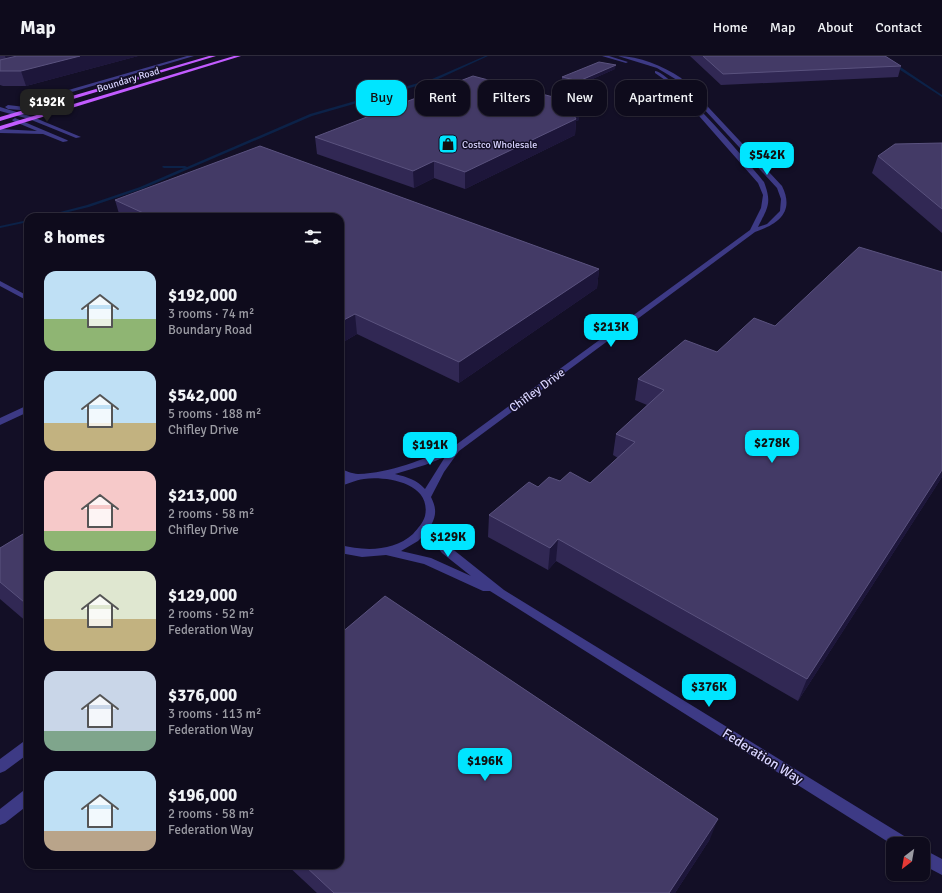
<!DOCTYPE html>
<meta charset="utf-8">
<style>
:root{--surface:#0e0b1c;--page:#171425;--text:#f1f3f6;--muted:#9b9ba3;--line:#2e2b3b;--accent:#00e5ff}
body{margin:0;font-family:Signika,sans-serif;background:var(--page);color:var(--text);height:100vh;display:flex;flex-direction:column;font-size:15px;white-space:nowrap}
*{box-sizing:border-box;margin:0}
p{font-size:13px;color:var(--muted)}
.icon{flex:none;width:22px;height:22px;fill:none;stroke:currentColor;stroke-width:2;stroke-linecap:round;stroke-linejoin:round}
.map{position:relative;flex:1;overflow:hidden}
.side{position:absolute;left:24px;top:157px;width:320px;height:656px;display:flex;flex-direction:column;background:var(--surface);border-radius:12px;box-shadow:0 1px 3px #0004,0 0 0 1px var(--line)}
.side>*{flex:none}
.top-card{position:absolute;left:356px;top:24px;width:380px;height:36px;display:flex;gap:8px}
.needle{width:26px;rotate:211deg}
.controls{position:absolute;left:886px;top:781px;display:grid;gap:8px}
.controls a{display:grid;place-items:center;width:44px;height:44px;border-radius:8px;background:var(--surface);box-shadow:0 1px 3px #0004,0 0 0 1px var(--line);font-size:20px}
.price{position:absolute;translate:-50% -34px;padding:0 9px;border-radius:8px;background:var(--accent);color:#111;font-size:13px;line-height:26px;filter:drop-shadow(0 1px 2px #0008)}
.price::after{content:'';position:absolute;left:50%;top:24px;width:12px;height:9px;margin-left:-6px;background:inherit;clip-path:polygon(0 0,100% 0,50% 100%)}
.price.on{background:#222;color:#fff}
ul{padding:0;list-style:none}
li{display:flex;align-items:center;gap:12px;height:100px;padding:0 20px}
li span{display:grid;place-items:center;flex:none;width:112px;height:80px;border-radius:12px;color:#555}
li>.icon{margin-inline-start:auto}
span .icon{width:48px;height:48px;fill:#fffc;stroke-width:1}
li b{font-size:17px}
h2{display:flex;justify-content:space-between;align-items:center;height:48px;padding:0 20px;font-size:17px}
.tag{padding:0 14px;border-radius:12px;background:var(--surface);box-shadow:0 1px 3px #0004,0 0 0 1px var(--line);font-size:14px;line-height:36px}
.tag.on{background:var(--accent);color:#111}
header{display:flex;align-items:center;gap:24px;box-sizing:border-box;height:56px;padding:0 20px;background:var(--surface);border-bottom:1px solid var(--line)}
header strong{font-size:19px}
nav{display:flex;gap:22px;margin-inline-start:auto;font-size:14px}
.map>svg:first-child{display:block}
</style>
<header>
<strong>Map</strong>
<nav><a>Home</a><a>Map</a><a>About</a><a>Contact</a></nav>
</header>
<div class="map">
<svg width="942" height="837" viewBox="0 0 942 837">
<rect width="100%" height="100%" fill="#130f26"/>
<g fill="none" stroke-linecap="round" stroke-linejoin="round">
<path fill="#0c2248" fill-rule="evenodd" d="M485,0H488L434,25L312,60L142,133L89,151L48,161H41L87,149L140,131L184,112H164L162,111L163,110H185L187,111L310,58L432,23Z
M894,8H896L942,39V41L894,10Z
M28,164V166L0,172V170Z"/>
<path fill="#3d3a85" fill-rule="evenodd" d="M187,0H194L55,41L45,45L38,53L32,55L8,53L5,51L8,49L34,52L41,43L51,39Z
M602,0H609L628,6L626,7Z
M618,0C639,0 663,10 681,22L782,130C795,156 778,168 755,176L459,395L444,416L431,441C436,451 437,459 431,469L450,491L504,534L909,783L911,788H893V789L490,535H483L424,508L386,499L362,501L340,497V489C364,495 393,496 413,478C418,472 423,467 425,460C432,427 386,420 364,423C355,424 348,428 340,430V423L345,421L340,419V413C345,414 352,418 358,418C391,417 423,403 453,391L750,174L761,152L763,139L758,127L685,44L665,24L655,17V15C669,15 752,110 764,126C772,147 768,151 758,171L767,168L780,155L781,143L777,132L677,24L657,12ZM445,401L425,433C417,424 407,421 395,418L425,409ZM426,477L442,497L471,520L431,502L401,495L418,485Z
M0,51L33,61L81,81L76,82L29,63L0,55Z
M15,62L67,84L68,85L63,86L43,78L0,77V73L37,75L13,65L12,64Z
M0,225L28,240V245L0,230Z
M28,349V356L0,369V362Z
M28,684V698L5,715L0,717V703L23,686Z
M28,733V749L5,767L0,769V753L23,735Z
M923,793L942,803V819L923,809Z"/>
<path fill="#c25bff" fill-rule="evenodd" d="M209,0H216L0,65V61Z
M234,0H241L0,74V70Z"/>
</g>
<path fill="#312854" d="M0,0H138L26,30H3L0,29Z
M690,0H885L901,10L898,21L721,29Z
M615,13L579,29L562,25V21Z
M579,64L576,65L575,79L465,133L434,122L414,132L317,98L315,81Z
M942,87V177L872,117L878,100Z
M260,90L599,213L597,232L459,327L357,278L340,288V161H120L115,144Z
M942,216V421L798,645L556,505L548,514L488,481L489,459L538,431L560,425L590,427L618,402L613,399L616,378L647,349L635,344L638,323L717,296L775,270Z
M28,475V567L0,543V492Z
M710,783L675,837H317L287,809H340Z"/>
<path fill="#1d163a" d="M5,0H53L8,11Z
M80,0H138L26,30L21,15Z
M616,9L615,13L579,29V25Z
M580,48L579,64L576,65L575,79L465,133V116L570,53Z
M434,105V122L414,132L413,115Z
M599,213L597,232L459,327V306Z
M355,258L357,278L340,288V266Z
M942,414V421L798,645L807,623Z
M558,483L556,505L548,514L550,492Z
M28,543V555L24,546Z
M718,763L710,783L675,837H669Z"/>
<path fill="#433a66" stroke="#5a527e" d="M17,0H80L21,15H0V4Z
M703,0H885L901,10L723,18Z
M599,6L616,9L579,25L562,21Z
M473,20L580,48L570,53L576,63L465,116L434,105L413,115L315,81Z
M942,87V153L878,100L895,88Z
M260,90L599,213L459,306L355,258L340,266V161H152L115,144Z
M859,191L942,216V414L807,623L558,483L550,492L489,459L529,426L538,431L549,421L560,425L570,416L590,427L635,386L616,378L664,334L638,323L685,284L717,296L754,262L775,270Z
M28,475V543L24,546L0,526V492Z
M385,540L718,763L669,837H334L304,809H340V578Z"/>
<defs>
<g id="shop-square" transform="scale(1)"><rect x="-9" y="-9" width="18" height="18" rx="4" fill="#00e5ff" stroke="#130f26"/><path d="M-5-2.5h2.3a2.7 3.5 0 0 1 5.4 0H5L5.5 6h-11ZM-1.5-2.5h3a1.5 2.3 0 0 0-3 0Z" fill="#111"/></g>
</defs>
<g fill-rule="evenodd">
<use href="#shop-square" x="448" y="88"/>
</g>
<g text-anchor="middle" stroke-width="3" stroke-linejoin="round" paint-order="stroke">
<g font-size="10" fill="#d9d4ff" stroke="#130f26">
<text transform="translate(128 23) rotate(-17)" y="4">Boundary Road</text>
</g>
<g font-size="10" fill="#d9d4ff" stroke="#130f26" text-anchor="start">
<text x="462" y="92">Costco Wholesale</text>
</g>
<g font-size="12" fill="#d9d4ff" stroke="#130f26">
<text transform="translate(537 334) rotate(-36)" y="4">Chifley Drive</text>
</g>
<g font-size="14" fill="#d9d4ff" stroke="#130f26">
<text transform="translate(763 700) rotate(32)" y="5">Federation Way</text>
</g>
</g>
</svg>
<div class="controls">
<a><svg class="needle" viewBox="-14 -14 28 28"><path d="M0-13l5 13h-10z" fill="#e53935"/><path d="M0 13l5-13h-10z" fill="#9b9ba3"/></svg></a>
</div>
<b class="price on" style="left:47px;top:67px">$192K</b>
<b class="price" style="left:767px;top:120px">$542K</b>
<b class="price" style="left:611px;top:292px">$213K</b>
<b class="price" style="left:772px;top:408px">$278K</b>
<b class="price" style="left:430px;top:410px">$191K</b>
<b class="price" style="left:448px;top:502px">$129K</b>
<b class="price" style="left:709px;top:652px">$376K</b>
<b class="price" style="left:485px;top:726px">$196K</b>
<div class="top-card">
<a class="tag on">Buy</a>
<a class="tag">Rent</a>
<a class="tag">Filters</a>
<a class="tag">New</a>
<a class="tag">Apartment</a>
</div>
<section class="side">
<h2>8 homes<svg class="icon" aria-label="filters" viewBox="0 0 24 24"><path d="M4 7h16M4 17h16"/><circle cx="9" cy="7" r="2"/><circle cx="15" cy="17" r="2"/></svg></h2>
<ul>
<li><span style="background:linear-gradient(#bfe0f5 60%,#8fb573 0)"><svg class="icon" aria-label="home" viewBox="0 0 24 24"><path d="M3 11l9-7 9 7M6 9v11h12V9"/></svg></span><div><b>$192,000</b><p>3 rooms · 74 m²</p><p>Boundary Road</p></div></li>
<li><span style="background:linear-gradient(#bfe0f5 65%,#c2b280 0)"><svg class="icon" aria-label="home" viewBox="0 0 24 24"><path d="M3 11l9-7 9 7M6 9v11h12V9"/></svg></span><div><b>$542,000</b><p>5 rooms · 188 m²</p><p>Chifley Drive</p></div></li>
<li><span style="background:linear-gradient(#f6c9c9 75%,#8fb573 0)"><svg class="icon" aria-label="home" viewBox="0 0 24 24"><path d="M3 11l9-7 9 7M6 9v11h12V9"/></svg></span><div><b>$213,000</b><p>2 rooms · 58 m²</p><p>Chifley Drive</p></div></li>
<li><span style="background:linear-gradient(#dfe7d0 60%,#c2b280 0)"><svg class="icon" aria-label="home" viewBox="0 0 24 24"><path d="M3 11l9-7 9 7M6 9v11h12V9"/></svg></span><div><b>$129,000</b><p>2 rooms · 52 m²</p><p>Federation Way</p></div></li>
<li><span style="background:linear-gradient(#c9d6e8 75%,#7fa58c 0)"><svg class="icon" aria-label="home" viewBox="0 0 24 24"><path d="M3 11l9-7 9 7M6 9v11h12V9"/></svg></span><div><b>$376,000</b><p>3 rooms · 113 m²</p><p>Federation Way</p></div></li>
<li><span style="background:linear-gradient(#bfe0f5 75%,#b9a48a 0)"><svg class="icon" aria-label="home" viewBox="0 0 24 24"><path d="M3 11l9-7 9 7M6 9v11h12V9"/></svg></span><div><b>$196,000</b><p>2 rooms · 58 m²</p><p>Federation Way</p></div></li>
</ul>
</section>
</div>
